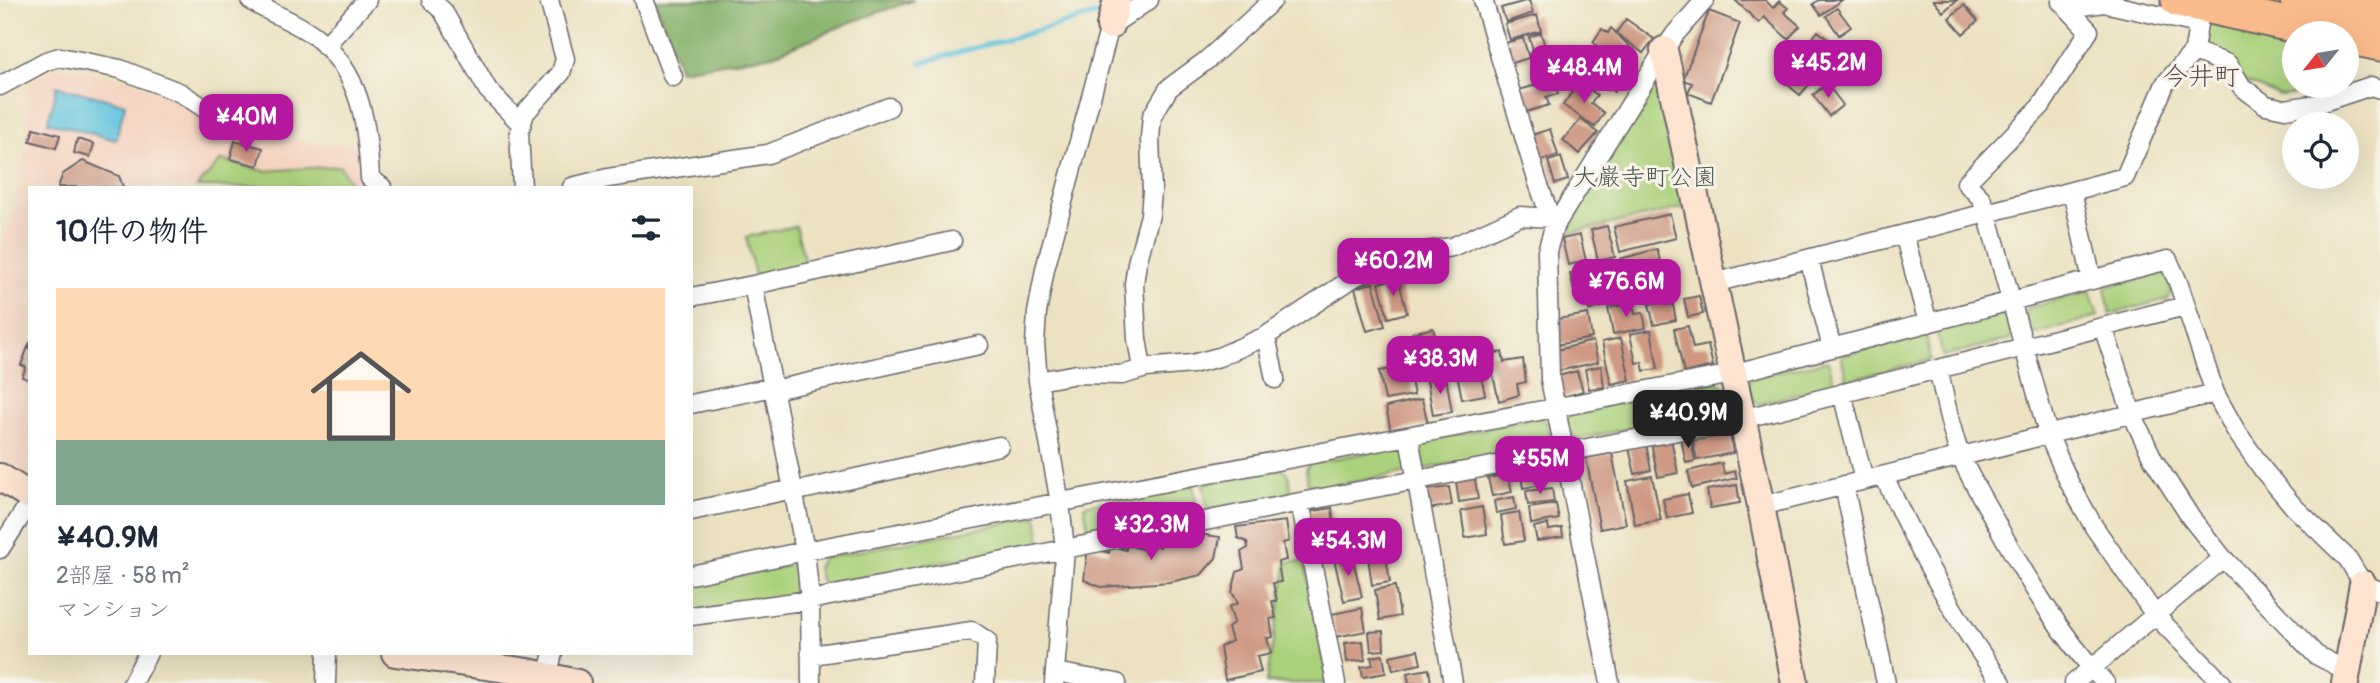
<!DOCTYPE html>
<html lang="ja">
<meta charset="utf-8">
<style>
:root{--surface:#fff;--page:#f6f6f7;--text:#1f2937;--muted:#747a83;--line:#e0e1e3;--accent:#b5179e}
body{margin:0;font-family:Pangolin,"Klee One",sans-serif;background:var(--page);color:var(--text);height:100vh;display:flex;flex-direction:column;font-size:26px;white-space:nowrap}
*{box-sizing:border-box;margin:0}
p{font-size:23px;color:var(--muted)}
.icon{flex:none;width:38px;height:38px;fill:none;stroke:currentColor;stroke-width:2;stroke-linecap:round;stroke-linejoin:round}
.map{position:relative;flex:1;overflow:hidden}
.side{position:absolute;left:28px;top:186px;width:665px;height:469px;display:flex;flex-direction:column;background:var(--surface);border-radius:0px;box-shadow:0 7px 28px #0002}
.side>*{flex:none}
.needle{width:46px;rotate:240deg}
.buttons{position:absolute;left:2282px;top:21px;display:grid;gap:14px}
.buttons a{display:grid;place-items:center;width:77px;height:77px;border-radius:50%;background:var(--surface);box-shadow:0 7px 28px #0002;font-size:35px}
.price{position:absolute;translate:-50% -60px;padding:0 16px;border-radius:14px;background:var(--accent);color:#fff;font-size:23px;line-height:46px;filter:drop-shadow(0 2px 4px #0008)}
.price::after{content:'';position:absolute;left:50%;top:42px;width:21px;height:16px;margin-left:-10px;background:inherit;clip-path:polygon(0 0,100% 0,50% 100%)}
.price.current{background:#222;color:#fff}
ul{padding:0;list-style:none}
li{display:grid;align-content:center;gap:14px;height:371px;padding:0 28px}
li+li{border-top:2px solid var(--line)}
li span{display:grid;place-items:center;height:217px;border-radius:0px;color:#555}
li>.icon{margin-inline-start:auto}
span .icon{width:126px;height:126px;fill:#fffc;stroke-width:1}
li b{font-size:30px}
h2{display:flex;justify-content:space-between;align-items:center;height:84px;padding:0 28px;font-size:30px}
.map>svg:first-child{display:block}
</style>
<div class="map">
<svg width="2380" height="683" viewBox="0 0 2380 683">
<rect width="100%" height="100%" fill="#f7f3e8"/>
<filter id="ink" filterUnits="userSpaceOnUse"><feTurbulence type="fractalNoise" baseFrequency=".0143" numOctaves="2"/><feDisplacementMap in="SourceGraphic" scale="14" xChannelSelector="R" yChannelSelector="G"/><feConvolveMatrix kernelMatrix="1 2 1 2 8 2 1 2 1" color-interpolation-filters="sRGB"/></filter>
<filter id="wash" filterUnits="userSpaceOnUse"><feTurbulence type="fractalNoise" baseFrequency=".00686" numOctaves="4" result="noise"/><feDisplacementMap in="SourceGraphic" scale="28" xChannelSelector="R" yChannelSelector="G"/><feGaussianBlur stdDeviation="1.57" result="paint"/><feColorMatrix in="noise" values="0 0 0 0 0 0 0 0 0 0 0 0 0 0 0 0 0 1.4 0 .05"/><feComposite in="paint" operator="in"/></filter>
<g filter="url(#wash)">
<rect width="100%" height="100%" fill="#ece2c2"/>
<path fill="#f4d3c1" d="M56,68L124,78L257,136L362,147L364,184L368,187H30V478L0,459V253L17,202L27,143L30,81Z"/>
<path fill="#abd17c" stroke="#667a5c" stroke-width="2" d="M2205,18L2294,36V86H2337L2301,94L2280,96L2246,82L2208,49L2203,39Z
M1656,81H1663L1690,206L1569,233L1582,204Z
M221,160L265,171L340,166L353,187H197Z
M796,226L806,268L756,279L746,237Z
M2162,273L2167,276L2172,292L2168,299L2110,314L2105,287Z
M2090,291L2098,316L2036,334L2028,329L2025,313L2028,308Z
M2002,314L2009,317L2013,332L2010,339L1943,356L1936,331Z
M1926,334L1931,360L1847,380L1841,356Z
M1828,361L1835,384L1759,404L1750,397L1748,385L1752,377Z
M1717,382L1728,389L1731,401L1722,410L1577,439L1566,432L1565,420L1571,412Z
M1540,417L1548,424L1550,436L1544,446L1423,469L1419,442Z
M1404,446L1409,472L1318,488L1308,483L1306,470L1310,463Z
M1283,469L1288,474L1291,488L1287,495L1208,510L1203,484Z
M1193,485L1198,512L1089,533L1084,505Z
M1037,517L1041,544L824,584L820,579L817,567L823,558Z
M1304,561L1329,683H1266L1287,562Z
M799,564L802,567L800,597L691,611V584Z"/>
<path fill="#88b36c" stroke="#556a54" stroke-width="2" d="M655,0H914L851,22L773,55L680,70Z"/>
<path fill="#61c4df" stroke="#42738d" stroke-width="2" d="M57,86L125,104L116,140L48,122Z"/>
<g fill="none" stroke-linecap="round" stroke-linejoin="round">
<path stroke="#61c4df" stroke-width="5" d="M920,63L1105,12"/>
</g>
<g id="blocks">
<path fill="#ce9883" d="M1529,0L1533,13L1506,22L1501,8Z
M1735,0H1765L1773,8L1779,1L1788,8L1784,12L1800,26L1788,39L1764,17L1759,23Z
M1819,0H1842L1821,15L1813,4Z
M1933,0H1957L1943,12Z
M1964,5L1978,21L1963,34L1949,18Z
M1837,8L1851,27L1839,35L1826,16Z
M1709,11L1740,23L1711,102L1688,93L1692,83L1683,80Z
M1537,15L1541,31L1510,40L1505,24Z
M1626,19L1654,39L1643,53L1616,33Z
M1611,28L1632,49L1620,65L1593,42L1602,29L1608,33Z
M1818,31L1834,44L1828,51L1833,55L1823,68L1802,51Z
M1541,33L1547,54L1535,57L1529,37Z
M1523,38L1529,58L1511,63L1505,43Z
M1549,55L1556,77L1542,81L1535,60Z
M1795,61L1815,78L1800,95L1781,79Z
M1611,64L1626,75L1614,92L1599,81Z
M1554,80L1558,94L1546,97L1549,105L1526,112L1519,90Z
M1579,82L1597,95L1591,103L1604,113L1595,127L1563,105Z
M1827,84L1843,105L1829,116L1813,95Z
M1581,119L1598,133L1579,154L1563,140Z
M34,128L60,135L56,148L30,141Z
M1550,129L1558,155L1540,161L1532,135Z
M77,139L94,144L90,157L74,153Z
M235,141L263,148L258,166L230,159Z
M1561,157L1568,180L1555,184L1548,161Z
M83,161L119,176L123,187H58L63,174Z
M1670,214L1676,238L1620,252L1614,227Z
M1607,226L1615,257L1598,261L1591,230Z
M1580,235L1586,261L1568,265L1562,239Z
M1657,249L1663,273L1626,282L1620,259Z
M1596,268L1600,284L1574,290L1570,274Z
M1398,278L1407,313L1388,318L1379,283Z
M1373,283L1385,326L1367,331L1355,288Z
M1605,290L1609,304L1589,310L1584,295Z
M1699,296L1703,314L1688,317L1684,299Z
M1672,300L1676,320L1654,325L1649,304Z
M1633,303L1635,314L1643,313L1646,328L1613,334L1608,308Z
M1588,314L1592,338L1556,345L1551,320Z
M1688,326L1693,348L1708,345L1713,366L1684,373L1674,329Z
M1433,328L1439,349L1418,354L1412,333Z
M1651,330L1658,369L1644,371L1642,362L1636,363L1630,334Z
M1621,338L1630,380L1611,384L1602,342Z
M1593,341L1598,362L1558,371L1553,351Z
M30,342V380L22,377L26,367L21,365Z
M1502,352L1504,362L1523,359L1526,382L1517,384L1519,395L1499,401L1488,354Z
M1479,364L1485,395L1462,399L1456,368Z
M1408,366L1414,395L1385,400L1379,371Z
M1601,366L1604,387L1589,389L1585,369Z
M1577,371L1583,391L1561,398L1555,377Z
M1446,377L1452,412L1433,415L1427,380Z
M1422,399L1428,424L1391,432L1386,407Z
M1730,434L1733,453L1697,460L1693,441Z
M1690,437L1695,461L1686,463L1681,439Z
M1671,439L1678,473L1658,477L1651,443Z
M1646,444L1651,470L1635,474L1629,448Z
M1612,453L1626,524L1600,529L1586,458Z
M1722,463L1724,474L1735,471L1737,478L1692,488L1688,471Z
M1538,465L1542,485L1523,488L1520,468Z
M1508,474L1512,492L1492,496L1488,478Z
M1652,476L1661,520L1635,525L1627,481Z
M1475,479L1478,499L1459,502L1456,482Z
M1737,485L1740,503L1710,508L1707,490Z
M1449,487L1452,505L1428,509L1426,490Z
M1552,488L1554,502L1528,505L1526,491Z
M1688,494L1692,513L1667,518L1663,499Z
M1514,497L1516,509L1496,513L1494,501Z
M1556,504L1559,519L1531,524L1529,508Z
M1482,507L1487,534L1465,538L1461,511Z
M1332,508L1334,524L1310,528L1307,512Z
M1519,512L1524,541L1505,544L1501,515Z
M1286,521L1289,541L1283,543L1286,560L1278,562L1281,582L1273,583L1277,601H1272L1276,618L1270,619L1273,637L1267,638L1271,653L1257,656L1261,672L1225,680L1220,647L1232,641L1228,628L1234,622L1229,607L1238,603L1232,592L1237,572L1244,569L1241,552L1248,548L1247,542L1238,538L1236,527Z
M1548,524L1549,530L1562,528L1563,537L1537,541L1534,527Z
M1198,534L1220,537L1216,558L1201,575L1170,582L1101,587L1084,580L1088,547L1109,553L1110,546L1126,550L1127,545L1142,549L1144,542L1160,547L1161,540L1178,544L1180,536L1198,541Z
M1385,549L1390,582L1372,585L1367,551Z
M1352,555L1362,597L1344,601L1334,559Z
M1395,586L1400,616L1380,620L1375,590Z
M1362,608L1366,631L1336,637L1332,614Z
M1383,631L1384,650L1371,651L1369,632Z
M1363,641L1365,660L1347,662L1345,643Z
M1418,650L1421,664L1393,670L1390,656Z
M1383,655L1386,673L1363,677L1361,667L1373,665L1371,657Z
M1429,669L1431,683H1409L1407,673Z"/>
</g>
</g>
<g filter="url(#ink)">
<use href="#blocks" fill-opacity="0" stroke="#69656a" stroke-width="2"/>
<g fill="none" stroke-linecap="round" stroke-linejoin="round">
<g stroke="#69656a" stroke-width="21">
<path id="street" d="M250,0C271,14 297,22 316,37C362,74 367,124 370,178L382,187
M431,0L443,11L488,90L521,124
M644,0L673,77
M1483,0L1538,183L1554,227
M2061,2L2082,6L2104,3L2198,24L2194,51L2165,84L2125,177L2072,191
M2062,2L2089,31L2041,106L1966,183L1981,198L1987,213L2048,434L2069,482L2094,527L2155,615L2222,683
M325,46L367,0
M2194,51L2228,64L2242,87L2266,105L2285,109L2317,104L2371,86L2380,89
M0,86L46,61L60,57L120,69L181,93L224,121
M522,187L519,133L525,113L561,73L565,59L549,0
M572,187L608,178L768,154L889,107
M1904,234L1928,323
M1809,259L1832,348
M1714,283L2072,191L2092,280
M753,285L805,551L810,600L811,683
M691,297L753,285L952,241
M2103,327L2132,414L2153,459L2191,518L2223,558L2316,655L2347,671
M1266,336L1275,379
M1142,369L1137,339L1134,284L1137,263L1150,215L1152,191L1150,138L1152,116L1169,88L1207,60L1273,0
M1938,369C1945,397 1950,430 1961,457C1970,478 1983,499 1994,519C2025,576 2060,635 2105,683
M1038,381L1077,374L1122,375L1146,368L1192,364L1219,357L1266,336L1356,276L1425,251L1452,247L1520,216L1551,218
M774,390L979,345
M1842,393L1864,480
M691,404L773,387
M1409,437L1453,683
M1884,476C1917,548 1954,619 2002,683
M1844,485L1886,683
M793,492L999,446
M1300,502L1336,683
M1761,506L2215,393
M691,511L793,489
M0,549L30,502
M691,575L805,551L1732,374L2168,260L2178,282L2215,393L2236,431L2264,471L2294,507L2348,559L2363,584L2380,591
M691,616L810,600L1300,502L1742,419L2185,306
M812,655L972,631L987,641L985,683
M1055,672L1117,683
M547,677L553,653
M132,683L148,653
M326,683L327,653
M1054,683L1065,550L1060,503L1038,381L1035,343L1037,313L1045,269L1110,26L1149,0
M1610,683L1550,379L1547,251L1554,227L1664,50L1675,34L1705,0
M2074,683L2223,558"/>
</g>
<g stroke="#69656a" stroke-width="30">
<path id="secondary" d="M1110,26L1117,0
M1664,50L1761,506L1795,683
M0,477L30,496
M395,653L528,672L577,683
M2345,683L2363,584"/>
</g>
<g stroke="#69656a" stroke-width="37">
<path id="highway" d="M2178,0L2327,33
M2297,0L2380,14
M2347,37L2380,44"/>
</g>
<use href="#street" stroke="#fff" stroke-width="18"/>
<use href="#secondary" stroke="#fde4d1" stroke-width="26"/>
<use href="#highway" stroke="#fabb8c" stroke-width="33"/>
</g>
</g>
<g text-anchor="middle" stroke-width="6" stroke-linejoin="round" paint-order="stroke">
<g font-size="24" fill="#4b574e" stroke="#f7f3e8">
<text x="1645" y="185">大巌寺町公園</text>
</g>
<g font-size="26" fill="#5e4b54" stroke="#f7f3e8">
<text x="2201" y="85">今井町</text>
</g>
</g>
</svg>
<div class="buttons">
<a><svg class="needle" viewBox="-14 -14 28 28"><path d="M0-13l5 13h-10z" fill="#e53935"/><path d="M0 13l5-13h-10z" fill="#747a83"/></svg></a>
<a><svg class="icon" aria-label="locate" viewBox="0 0 24 24"><circle cx="12" cy="12" r="6"/><path d="M12 2v4M12 18v4M2 12h4M18 12h4"/></svg></a>
</div>
<b class="price" style="left:1828px;top:100px">¥45.2M</b>
<b class="price" style="left:1584px;top:105px">¥48.4M</b>
<b class="price" style="left:246px;top:154px">¥40M</b>
<b class="price" style="left:1393px;top:298px">¥60.2M</b>
<b class="price" style="left:1626px;top:319px">¥76.6M</b>
<b class="price" style="left:1440px;top:396px">¥38.3M</b>
<b class="price current" style="left:1688px;top:450px">¥40.9M</b>
<b class="price" style="left:1540px;top:496px">¥55M</b>
<b class="price" style="left:1151px;top:562px">¥32.3M</b>
<b class="price" style="left:1348px;top:578px">¥54.3M</b>
<section class="side">
<h2>10件の物件<svg class="icon" aria-label="filters" viewBox="0 0 24 24"><path d="M4 7h16M4 17h16"/><circle cx="9" cy="7" r="2"/><circle cx="15" cy="17" r="2"/></svg></h2>
<ul>
<li><span style="background:linear-gradient(#ffd9b3 70%,#7fa58c 0)"><svg class="icon" aria-label="home" viewBox="0 0 24 24"><path d="M3 11l9-7 9 7M6 9v11h12V9"/></svg></span><div><b>¥40.9M</b><p>2部屋 · 58 m²</p><p>マンション</p></div></li>
</ul>
</section>
</div>
